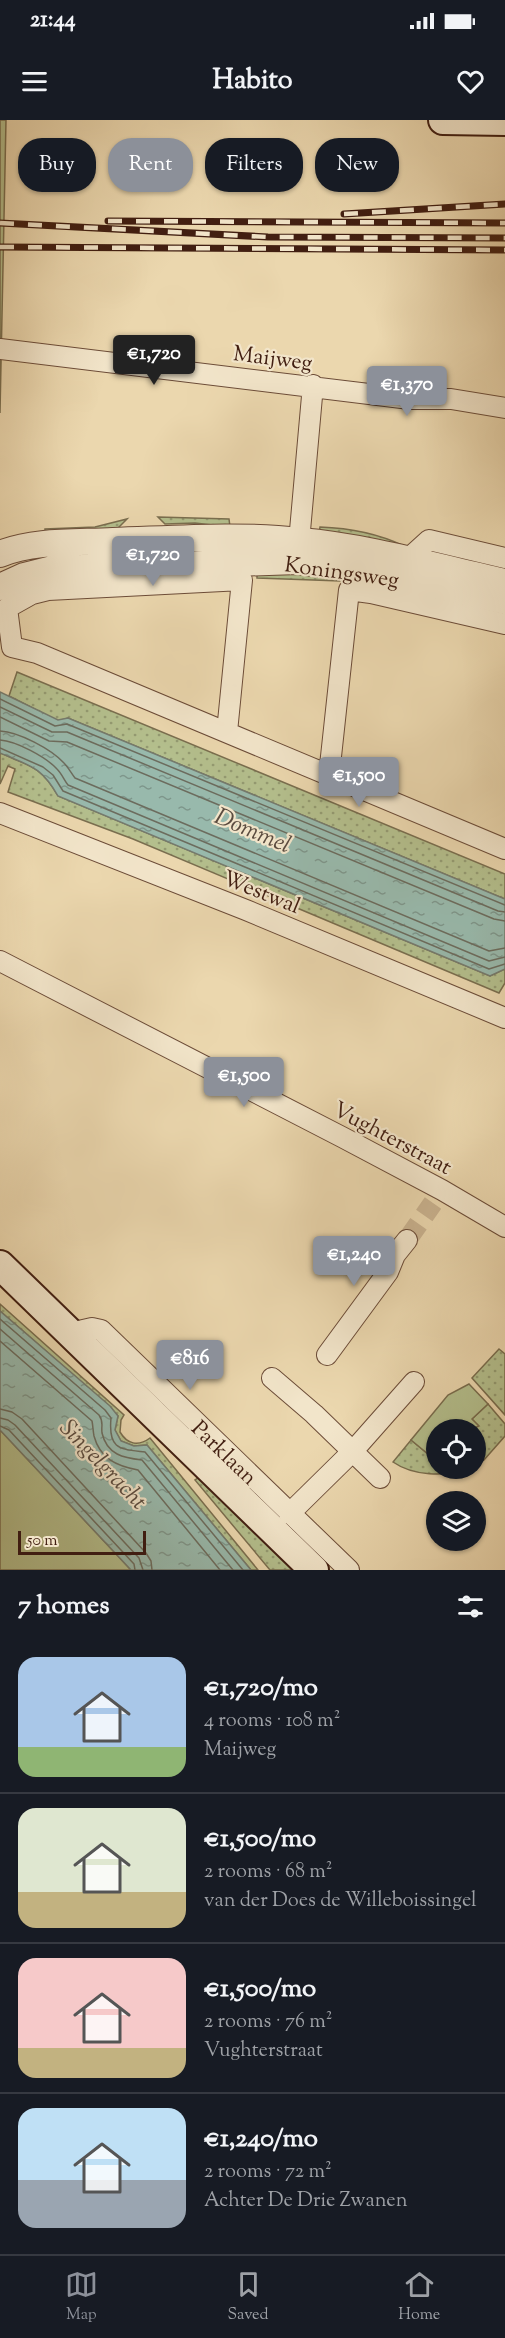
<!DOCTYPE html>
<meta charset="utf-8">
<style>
:root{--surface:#171b24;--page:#20242c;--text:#f1f3f6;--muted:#9ea1a6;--line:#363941;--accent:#8c9099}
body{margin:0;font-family:"Sorts Mill Goudy",serif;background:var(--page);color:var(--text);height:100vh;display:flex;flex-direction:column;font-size:22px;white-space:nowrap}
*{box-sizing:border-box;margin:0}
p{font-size:20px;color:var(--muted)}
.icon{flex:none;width:33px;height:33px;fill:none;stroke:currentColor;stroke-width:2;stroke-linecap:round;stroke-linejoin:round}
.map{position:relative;height:1450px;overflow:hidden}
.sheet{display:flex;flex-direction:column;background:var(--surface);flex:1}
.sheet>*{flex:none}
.banner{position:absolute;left:18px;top:18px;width:470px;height:54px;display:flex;gap:12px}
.tools{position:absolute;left:426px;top:1299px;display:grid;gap:12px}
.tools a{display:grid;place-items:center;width:60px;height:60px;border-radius:50%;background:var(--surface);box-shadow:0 2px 4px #0004;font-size:30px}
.scale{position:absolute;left:18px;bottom:15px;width:128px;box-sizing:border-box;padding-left:6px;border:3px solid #411e11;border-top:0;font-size:16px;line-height:21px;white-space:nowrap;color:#411e11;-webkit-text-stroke:4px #f2e5ca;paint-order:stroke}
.price{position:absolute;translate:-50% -51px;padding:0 14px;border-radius:6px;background:var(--accent);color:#fff;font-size:20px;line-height:39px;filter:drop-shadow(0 2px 3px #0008)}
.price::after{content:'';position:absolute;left:50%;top:36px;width:18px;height:14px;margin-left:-9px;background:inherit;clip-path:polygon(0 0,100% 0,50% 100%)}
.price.current{background:#222;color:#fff}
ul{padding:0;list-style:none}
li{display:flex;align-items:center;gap:18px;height:150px;padding:0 18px}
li+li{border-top:2px solid var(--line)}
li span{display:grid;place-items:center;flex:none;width:168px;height:120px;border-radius:18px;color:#555}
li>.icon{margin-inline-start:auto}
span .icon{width:72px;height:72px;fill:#fffc;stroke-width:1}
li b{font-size:26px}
h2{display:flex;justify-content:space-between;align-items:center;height:72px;padding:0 18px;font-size:26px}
.tag{padding:0 21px;border-radius:24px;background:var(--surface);box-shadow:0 2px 4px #0004;font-size:21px;line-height:54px}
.tag.current{background:var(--accent);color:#fff}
.status{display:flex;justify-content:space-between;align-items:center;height:42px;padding:0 30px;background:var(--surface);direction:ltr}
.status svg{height:16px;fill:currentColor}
header{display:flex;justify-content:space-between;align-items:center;height:78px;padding:0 18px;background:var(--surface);font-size:27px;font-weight:700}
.menu{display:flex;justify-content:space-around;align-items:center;height:84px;border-top:2px solid var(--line);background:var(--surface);font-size:16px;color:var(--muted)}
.menu a{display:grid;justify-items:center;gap:3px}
.menu .current{color:var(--accent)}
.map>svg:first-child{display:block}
</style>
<div class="status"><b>21:44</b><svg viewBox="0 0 49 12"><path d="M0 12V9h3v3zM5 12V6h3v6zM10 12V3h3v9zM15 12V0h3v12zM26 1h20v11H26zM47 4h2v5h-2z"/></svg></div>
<header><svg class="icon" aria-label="menu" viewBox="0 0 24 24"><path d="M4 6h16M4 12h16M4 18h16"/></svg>Habito<svg class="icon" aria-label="heart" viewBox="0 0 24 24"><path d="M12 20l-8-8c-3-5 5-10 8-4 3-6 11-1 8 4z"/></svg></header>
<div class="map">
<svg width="505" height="1450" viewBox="0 0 505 1450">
<defs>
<pattern id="grass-dots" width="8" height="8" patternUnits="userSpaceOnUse" patternTransform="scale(1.5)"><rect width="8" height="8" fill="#b4bf8d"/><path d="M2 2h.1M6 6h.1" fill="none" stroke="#949b72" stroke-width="1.8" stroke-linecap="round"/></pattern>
<pattern id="water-ripples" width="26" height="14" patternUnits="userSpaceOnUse" patternTransform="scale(1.5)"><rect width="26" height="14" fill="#98b9ac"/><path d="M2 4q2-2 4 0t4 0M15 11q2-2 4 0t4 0" fill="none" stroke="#7e968b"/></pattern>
</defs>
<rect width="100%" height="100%" fill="#ebd7ae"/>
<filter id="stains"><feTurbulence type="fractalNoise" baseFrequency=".00333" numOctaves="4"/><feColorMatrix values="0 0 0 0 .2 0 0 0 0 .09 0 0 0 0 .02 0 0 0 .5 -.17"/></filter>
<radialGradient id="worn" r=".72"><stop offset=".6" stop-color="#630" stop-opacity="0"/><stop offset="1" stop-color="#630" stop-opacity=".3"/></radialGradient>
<path fill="url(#grass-dots)" stroke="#7a6e4f" stroke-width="1.5" d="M158,397L229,399L230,407L195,403L165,404Z
M127,399L118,408L83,411L45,412V409L95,407Z
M320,407C349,408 377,413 404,426L319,414Z
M257,448L369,462L257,458Z
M17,552L505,754V779L68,598L58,601L9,576Z
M0,633C30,646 41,646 58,676L490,856L505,849V863L499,873L133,719L8,672L15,649L8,646L0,664Z
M0,1184L124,1295L121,1300L120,1312C127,1324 138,1327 150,1318L258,1450H251L147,1325L134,1326L121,1321L115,1310L118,1296L109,1286L0,1191Z
M499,1229L505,1234V1295L472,1258Z
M488,1284L505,1304V1316L484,1340L476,1345V1310H471L478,1306L472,1299Z
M411,1320L428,1334L436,1326V1348L467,1349C445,1357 413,1356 393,1342Z
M201,1356L297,1450H270L195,1360Z"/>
<path fill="#b4bf8d" stroke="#7a6e4f" stroke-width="1.5" d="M0,0H6L0,293Z
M469,1264L488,1284L472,1299L479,1306L471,1309L436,1310V1326L428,1334L411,1320L448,1275Z
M0,1310L131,1450H0Z"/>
<path fill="url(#water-ripples)" stroke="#757b6e" stroke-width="1.5" d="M0,572L58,600L68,598L505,779V849L490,856L58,676C41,646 30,646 0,633Z
M0,1191L110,1286L118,1296L115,1310L121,1321L134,1326L147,1325L251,1450H131L0,1310Z"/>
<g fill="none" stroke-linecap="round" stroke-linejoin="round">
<path stroke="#6c6c5e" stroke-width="1.5" d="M0,579L55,606L67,604L505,785
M0,587L52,612H67L498,791L505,792
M0,597L49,621L67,622L494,799L505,801
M0,611C19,612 51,629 64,643C68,647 71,653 75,658L489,831L505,828
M0,620C16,621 46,637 57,649C62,654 64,660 68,665L489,841L505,837
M0,628L43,647L53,655L63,671L489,849L505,844
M0,1199L105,1290L111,1298C108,1330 120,1329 145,1332L243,1450
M0,1209L99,1295C104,1302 101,1305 102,1313C107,1335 124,1338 142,1340L233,1450
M0,1221L92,1301C93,1306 93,1311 94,1316C100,1339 117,1346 138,1350L220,1450
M0,1289L12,1292L22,1299L146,1433L151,1441L152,1450
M0,1298L8,1300L15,1305L139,1438L143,1450
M0,1306L9,1310L134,1444L135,1450"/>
<path stroke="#c9b28f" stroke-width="20" stroke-dasharray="20 10" stroke-linecap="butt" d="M407,1120L433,1083"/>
<g stroke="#6c4c38" stroke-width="22">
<path id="minor" d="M0,229L410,279H451L505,288
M298,433L313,265
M407,440L429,420L505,438
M227,612L242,460L48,470L32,474L7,488L12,527L37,533L505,729
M329,655L349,470L371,473L505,504
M0,693L246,790L505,898
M0,841L342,1017L442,1070L505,1107
M70,1213L92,1208L101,1210L349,1450
M327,1235L388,1152L395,1135L407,1120
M272,1258L314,1294L380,1358
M289,1394L353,1331L414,1262"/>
</g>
<g stroke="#6c4c38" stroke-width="28">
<path id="tertiary" d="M0,434C34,420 77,423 113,421C175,419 238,414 300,421C369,427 437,447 505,462
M0,467L24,456L52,449L298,441L361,449L505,481"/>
</g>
<g stroke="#411e11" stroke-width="32">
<path id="secondary" d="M443,0L505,1
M0,1145L314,1450"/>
</g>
<use href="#minor" stroke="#f2e5ca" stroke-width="20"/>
<use href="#tertiary" stroke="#f2e5ca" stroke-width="26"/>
<use href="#secondary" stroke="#f2e5ca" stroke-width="28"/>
<g stroke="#411e11" stroke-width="7">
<path id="rail" d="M344,94L505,84
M108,101L505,103
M0,103L268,117L505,118
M0,127L505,130"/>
</g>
<use href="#rail" stroke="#f2e5ca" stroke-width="4.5" stroke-dasharray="14" stroke-linecap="butt"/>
</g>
<g text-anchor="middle" stroke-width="4.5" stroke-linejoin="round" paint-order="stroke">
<g font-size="22" fill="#411e11" stroke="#f2e5ca">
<text transform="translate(273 237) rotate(7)" y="8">Maijweg</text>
<text transform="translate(342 451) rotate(8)" y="8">Koningsweg</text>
<text transform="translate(262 771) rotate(22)" y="8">Westwal</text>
<text transform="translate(393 1017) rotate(28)" y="8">Vughterstraat</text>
<text transform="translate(225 1332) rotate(44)" y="8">Parklaan</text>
</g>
<g font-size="24" font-style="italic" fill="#5b4c40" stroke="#f2e5ca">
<text transform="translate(253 710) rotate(23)" y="8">Dommel</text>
<text transform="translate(104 1344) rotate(46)" y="8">Singelgracht</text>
</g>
</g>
<rect width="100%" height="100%" filter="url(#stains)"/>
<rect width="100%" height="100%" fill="url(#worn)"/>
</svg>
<div class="tools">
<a><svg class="icon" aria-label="locate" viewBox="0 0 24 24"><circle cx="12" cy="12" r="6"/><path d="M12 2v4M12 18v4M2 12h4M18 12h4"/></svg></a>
<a><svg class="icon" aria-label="layers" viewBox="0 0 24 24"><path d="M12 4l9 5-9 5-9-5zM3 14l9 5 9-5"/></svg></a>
</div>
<div class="scale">50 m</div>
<b class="price current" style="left:154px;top:266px">€1,720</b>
<b class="price" style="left:407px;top:297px">€1,370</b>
<b class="price" style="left:153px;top:467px">€1,720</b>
<b class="price" style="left:359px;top:688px">€1,500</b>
<b class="price" style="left:244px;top:988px">€1,500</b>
<b class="price" style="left:354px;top:1167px">€1,240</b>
<b class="price" style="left:190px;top:1271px">€816</b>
<div class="banner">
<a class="tag">Buy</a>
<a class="tag current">Rent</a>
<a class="tag">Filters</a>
<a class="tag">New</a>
</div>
</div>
<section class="sheet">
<h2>7 homes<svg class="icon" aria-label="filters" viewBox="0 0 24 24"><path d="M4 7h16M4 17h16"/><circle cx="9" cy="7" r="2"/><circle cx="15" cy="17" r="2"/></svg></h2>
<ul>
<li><span style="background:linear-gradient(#a9c7e8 75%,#8fb573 0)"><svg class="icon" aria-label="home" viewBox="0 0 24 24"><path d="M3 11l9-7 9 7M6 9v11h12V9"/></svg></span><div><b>€1,720/mo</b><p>4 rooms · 108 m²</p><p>Maijweg</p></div></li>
<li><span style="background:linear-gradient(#dfe7d0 70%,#c2b280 0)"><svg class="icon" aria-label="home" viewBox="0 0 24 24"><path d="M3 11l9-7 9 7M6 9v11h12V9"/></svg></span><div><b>€1,500/mo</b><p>2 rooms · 68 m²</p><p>van der Does de Willeboissingel</p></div></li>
<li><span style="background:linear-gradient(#f6c9c9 75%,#c2b280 0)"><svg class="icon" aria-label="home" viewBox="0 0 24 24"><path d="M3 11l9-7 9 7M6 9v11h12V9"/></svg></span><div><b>€1,500/mo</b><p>2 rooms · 76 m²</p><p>Vughterstraat</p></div></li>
<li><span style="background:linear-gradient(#bfe0f5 60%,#9aa5b1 0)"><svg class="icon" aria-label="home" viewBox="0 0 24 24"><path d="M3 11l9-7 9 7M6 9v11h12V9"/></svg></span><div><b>€1,240/mo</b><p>2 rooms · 72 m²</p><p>Achter De Drie Zwanen</p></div></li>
</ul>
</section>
<nav class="menu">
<a class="current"><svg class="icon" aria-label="map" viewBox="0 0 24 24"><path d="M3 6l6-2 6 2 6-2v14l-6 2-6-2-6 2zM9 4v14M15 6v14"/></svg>Map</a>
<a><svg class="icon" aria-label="saved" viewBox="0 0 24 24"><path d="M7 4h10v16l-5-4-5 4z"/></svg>Saved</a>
<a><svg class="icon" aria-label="home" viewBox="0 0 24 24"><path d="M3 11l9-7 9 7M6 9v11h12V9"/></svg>Home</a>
</nav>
